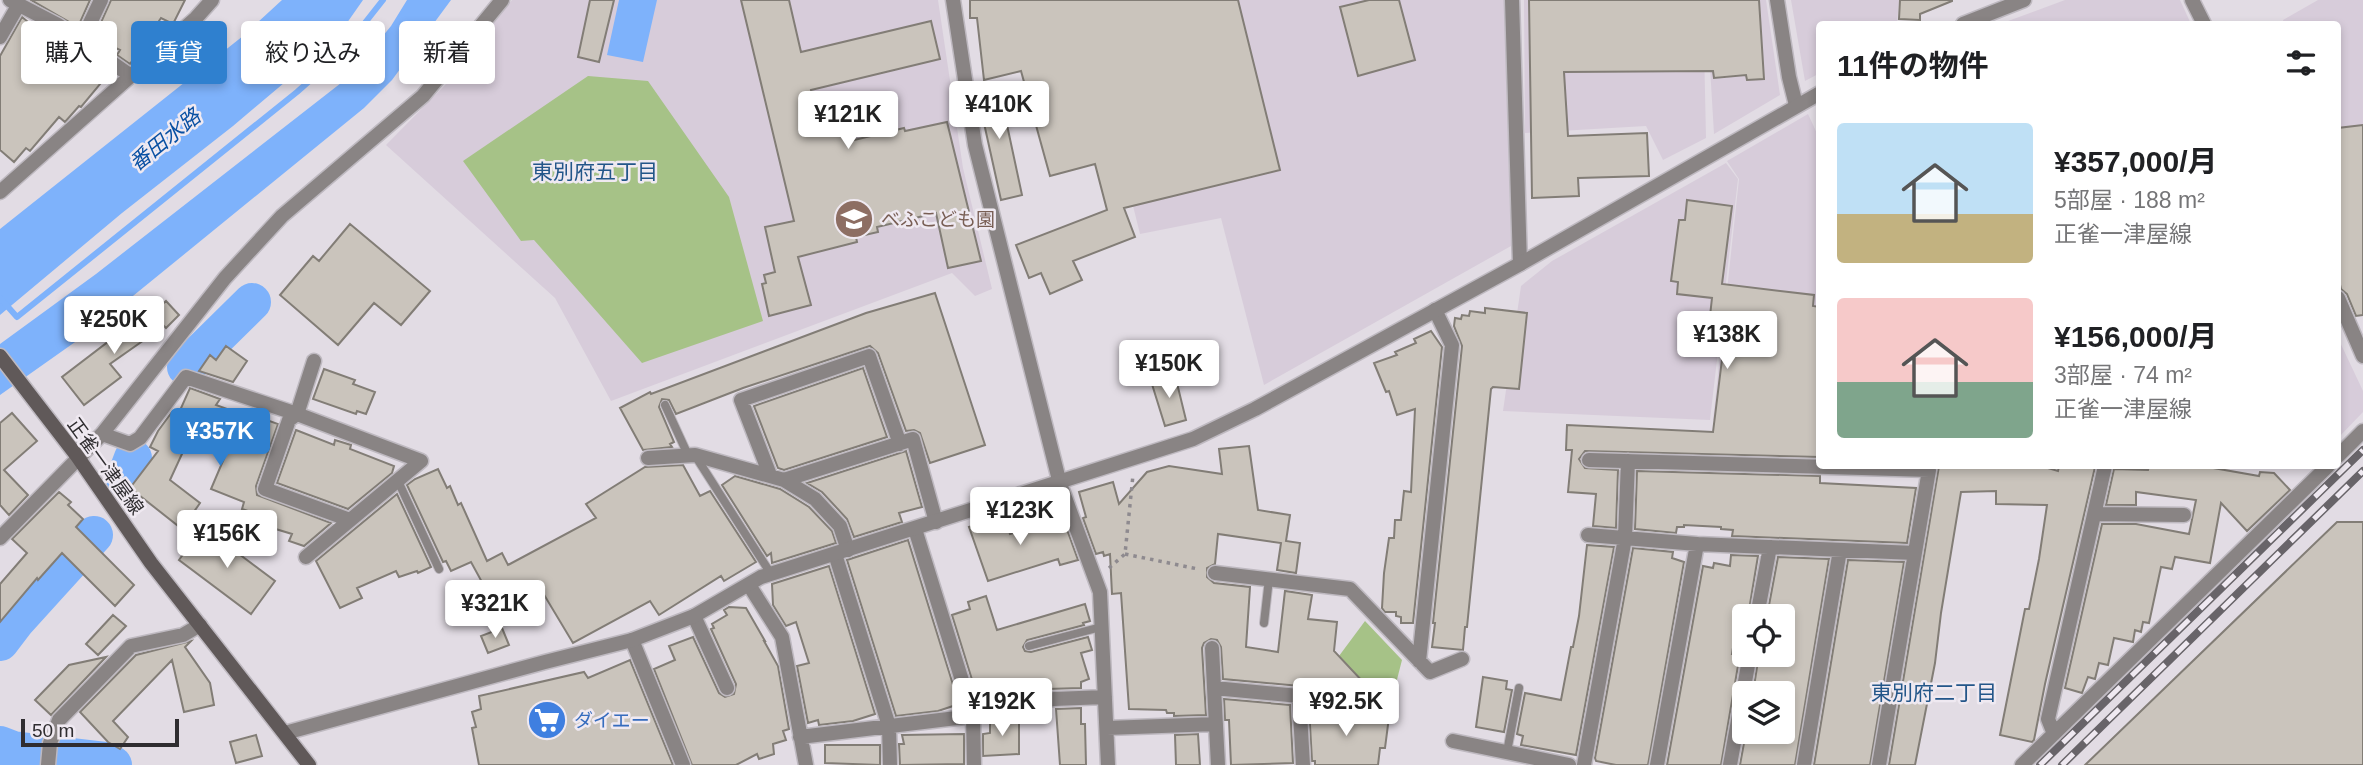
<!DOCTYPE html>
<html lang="ja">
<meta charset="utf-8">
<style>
:root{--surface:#fff;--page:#f6f6f6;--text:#202124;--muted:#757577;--accent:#2f80cf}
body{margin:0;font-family:Helvetica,"Noto Sans JP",sans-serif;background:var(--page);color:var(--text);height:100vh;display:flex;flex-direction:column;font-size:26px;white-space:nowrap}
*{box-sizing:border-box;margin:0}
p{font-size:23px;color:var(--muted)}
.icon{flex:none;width:38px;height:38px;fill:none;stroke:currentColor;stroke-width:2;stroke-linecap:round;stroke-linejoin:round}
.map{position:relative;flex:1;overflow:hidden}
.details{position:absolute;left:1816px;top:21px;width:525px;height:448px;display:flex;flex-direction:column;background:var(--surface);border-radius:7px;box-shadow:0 4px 10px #0003}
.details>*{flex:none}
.hud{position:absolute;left:21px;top:21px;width:665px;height:63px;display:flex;gap:14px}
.tools{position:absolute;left:1732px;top:604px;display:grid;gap:14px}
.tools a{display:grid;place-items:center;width:63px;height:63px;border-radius:7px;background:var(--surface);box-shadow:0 4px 10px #0003;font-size:35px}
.scale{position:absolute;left:21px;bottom:18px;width:158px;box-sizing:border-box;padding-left:7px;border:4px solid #2f2d30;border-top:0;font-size:19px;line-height:24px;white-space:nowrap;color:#2f2d30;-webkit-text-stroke:5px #efe9f1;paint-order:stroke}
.price{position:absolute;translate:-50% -60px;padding:0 16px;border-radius:7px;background:#fff;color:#222;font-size:23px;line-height:46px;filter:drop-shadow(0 2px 4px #0008)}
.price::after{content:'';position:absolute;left:50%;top:42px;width:21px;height:16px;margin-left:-10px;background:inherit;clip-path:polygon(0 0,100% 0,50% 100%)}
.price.selected{background:var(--accent);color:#fff}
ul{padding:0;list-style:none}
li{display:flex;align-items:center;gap:21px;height:175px;padding:0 21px}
li span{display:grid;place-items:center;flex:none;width:196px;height:140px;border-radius:7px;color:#555}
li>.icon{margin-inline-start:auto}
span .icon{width:84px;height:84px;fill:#fffc;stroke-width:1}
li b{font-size:30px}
h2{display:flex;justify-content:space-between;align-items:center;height:84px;padding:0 21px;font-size:30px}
.tag{padding:0 24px;border-radius:7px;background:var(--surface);box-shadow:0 4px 10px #0003;font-size:24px;line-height:63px}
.tag.selected{background:var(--accent);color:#fff}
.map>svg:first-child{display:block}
</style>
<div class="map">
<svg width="2363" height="765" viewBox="0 0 2363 765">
<rect width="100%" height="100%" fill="#e2dce4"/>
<path fill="#d7ccda" d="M512,0H938L963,168L992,289L975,296L952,273L611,401L555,298L386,145L446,84Z
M1082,0H1504L1511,246L1264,385L1221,218L1140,234Z
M1524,0H1703L1706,138L1663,160L1646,126L1525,133Z
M1706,0H1766L1780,95L1714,134Z
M1791,0H1899L1897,24H1820V73L1805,81Z
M2065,0H2180L2191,24H2000Z
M2318,0H2363V223L2338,227V24H2284L2283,20Z
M1808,114L1820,140V423L1713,420L1739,179L1727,161Z
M1726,163L1738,179L1710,420L1503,411L1521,286L1552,261Z
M2338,338L2363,391V412L2338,438Z"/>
<path fill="#a6c287" d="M588,76L648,81L729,197L763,321L642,363L534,240L521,241L463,161Z
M1365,621L1402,660L1391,703L1380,701L1339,656Z"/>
<path fill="#7eb2fb" d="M282,0H363L335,40L233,126L122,213L0,315V229L243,36Z
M407,0H451L392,80L364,108L85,335L0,395V344L96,274L350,76L391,26Z
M619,0H657L643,62L607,55Z"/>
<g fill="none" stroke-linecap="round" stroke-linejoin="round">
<path stroke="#7eb2fb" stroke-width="6" d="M0,298L17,317L297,92L342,52L383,0"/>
<path stroke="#7eb2fb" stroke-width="38" d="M186,367L252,302
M125,479L133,458
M0,642L16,621L94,535
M0,745L13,750L107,761L113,765"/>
</g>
<path fill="#cac4bc" stroke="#827d76" stroke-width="2" d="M31,0H90L78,27Z
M111,0H185L173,24L161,18L130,64L117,55L120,50L94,38Z
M590,0H614L599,62L578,57Z
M741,0H789L801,52L931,21L940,59L811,90L819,124L845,118L850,141L904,128L905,131L947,122L981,261L948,268L936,213L877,227L878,232L856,237L857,242L798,257L811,305L769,316L762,284L766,283L764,275L775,272L765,227L794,221Z
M970,0H1238L1280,170L1124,208L1135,237L1073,261L1082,280L1050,294L1041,273L1029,278L1016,245L1107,210L1095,164L1050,176L1021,71L984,80L977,18H970Z
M1369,0H1399L1415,60L1358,76L1340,7Z
M1529,0H1759L1764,79L1747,80L1746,75L1714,78L1713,71L1564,72L1568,136L1647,133L1649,176L1578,178L1579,196L1532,198Z
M1900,0H1952V1L1920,14V20L1899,19Z
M22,17L101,83L81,107L79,106L65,122L59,117L30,151L26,148L14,162L0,150V56Z
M998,83L1022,195L1001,200L976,87Z
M2363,125V315L2356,316L2347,294L2341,289L2338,276V128Z
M1687,200L1732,206L1722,284L1814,295L1813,306L1820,307V457L1585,451L1579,459L1585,468L1618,470L1616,528L1593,526L1596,494L1568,492L1572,450H1566L1567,425L1713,432L1727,319L1710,316L1712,298L1677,294L1678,282L1671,281L1679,220H1685Z
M350,224L430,291L401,325L374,303L338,345L280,295L313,256L319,261Z
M935,293L985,445L930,463L920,433L914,430L906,431L878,353L870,346L743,388L676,414L669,400L662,399L659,407L674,442L670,444L672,447L643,450L620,408L650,392L651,394L866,313Z
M166,301L179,315L166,328L164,326L110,364L121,377L84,405L62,377L134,322L138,327Z
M1485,308L1527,313L1519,389L1493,387L1491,389L1467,627H1465L1463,650L1432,647L1435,623H1433L1462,346L1454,326L1455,318L1461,319L1462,315L1469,316L1470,311L1485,313Z
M1431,331L1442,347L1413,623H1401V617L1396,616V612H1385L1382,608L1384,573L1389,538H1394L1395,520H1401L1404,491L1411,492L1415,409L1397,415L1389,391L1386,392L1374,363L1397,355L1395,352L1416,343L1414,339Z
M226,346L247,361L233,382L199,371L210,355L216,360Z
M863,368L887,437L784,470L778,468L754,406Z
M324,369L355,380L353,384L375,392L366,414L357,411L356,414L313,399Z
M1175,375L1186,420L1165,426L1151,381Z
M190,388L220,399L216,405L263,422L264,419L278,424L256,486L257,495L331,523L304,546L289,541L292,534L269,527L270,523L249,516L251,512L242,509L244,502L211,489L234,435L198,419L170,480L200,503L182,529L130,488L158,451L150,447L158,431L172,412L178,415Z
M12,413L37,441L4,470L28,495L9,515L0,505V423Z
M296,430L334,445L335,440L351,445L350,449L394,466L392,473L348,509L277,483Z
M1249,446L1258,510L1290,515L1286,541L1300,543L1296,573L1277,570L1281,543L1218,534L1215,564L1207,568V577L1214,583L1250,587L1246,647L1278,652L1285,591L1312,595L1308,619L1337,622L1334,651L1365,684L1353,695L1300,686L1223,679L1221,647L1217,640L1211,639L1204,643L1202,648L1206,715L1174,716V713H1167L1166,710L1129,709L1121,593L1112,594L1110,554L1104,556L1103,552L1096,554L1083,518L1086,517L1079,492L1113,482L1119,504L1147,472L1169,466L1222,474L1219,449Z
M906,451L922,507L899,513L902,522L854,537L847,519L822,492L807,483Z
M683,465L700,496L710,491L756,562L724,581L721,576L659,615L650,601L573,643L537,583L495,606L471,562L451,571L446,561L443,562L407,485L415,479L438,469L447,488L450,486L458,505L461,503L487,561L502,553L508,565L596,518L586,504L645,467Z
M1939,466L2048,468L2058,471L2059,466L2095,467L2045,684L2034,740L2032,742L2000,735L2025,609H2029L2039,559L2047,505L1996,504V491L1961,492L1941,613L1935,663L1915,765H1889Z
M2149,466H2202L2259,476L2260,472L2274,473L2290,490L2247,531L2221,503L2210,563L2175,557L2172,569L2161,567L2149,623L2143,622L2141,632L2135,630L2133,642L2114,638L2108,665L2099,663L2095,679L2088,677L2082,693L2065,688L2102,524H2136L2189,534L2196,500L2136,492V505H2106L2114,469L2148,470Z
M1637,471L1820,476V483L1916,488L1907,543L1732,536L1733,530L1721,529V527L1684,525V527H1677L1676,533L1635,529Z
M735,476L780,489L809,507L832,531L836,543L772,563L771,553L767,556L722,485Z
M59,492L71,502L68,505L83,519L76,527L134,585L115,606L62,553L38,580L37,578L0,622V584L27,553L12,539Z
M397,494L431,567L418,573L417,571L399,577L396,571L357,588L362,598L340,608L316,561Z
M1005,516L1010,534L1048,523L1050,529L1065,524L1078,560L1060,565L1058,559L988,581L969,527Z
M2337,522H2363V765H2085Z
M203,527L275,581L251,614L179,560Z
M908,540L959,704L938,711L896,716L847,560Z
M1587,545L1614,547L1576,755L1521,745L1523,736L1517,734L1525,693L1561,700L1571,647H1573L1579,616Z
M1633,548L1673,552L1672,558L1684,562L1648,765H1616L1596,761L1595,758Z
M1731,555L1758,556L1748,616H1738L1732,654H1740L1721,765H1667L1703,566L1713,568L1714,563L1730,566Z
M1778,557L1829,559L1795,765H1740L1746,732H1783V693H1753L1759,654H1783V616H1767Z
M1848,560L1904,562L1870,765H1814Z
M829,566L875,714L853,721L819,725L818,720L808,723L797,666L809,663L796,622L786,626L773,605L772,584Z
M986,596L997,630L1085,604L1090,621L1083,623L1084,625L1027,640L1023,647L1025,651L1031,652L1088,637L1092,650L1081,653L1089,679L1081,682V688L1047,689L991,702L992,695L978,699L952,615L970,609L968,602Z
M729,607L746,608L765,641H764L778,666L789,729L783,731L786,740L773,744L774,754L759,759L757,754L736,765H692L654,669L675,660L669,646L693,637L719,693L725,697L734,694L736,684L711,629L714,628L712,624L727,615L724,610Z
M113,615L126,626L98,655L86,644Z
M502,628L509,645L488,653L481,636Z
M191,641L185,647L210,683L214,705L184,712L172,660L113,721L128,737L120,749L108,742L80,712L136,655Z
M106,657L51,715L35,700L69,665Z
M630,660L673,765H479L472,728L476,727L472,712L481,709L479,696L584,672L588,678Z
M1483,677L1507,681L1506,689L1512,690L1504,732L1476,727Z
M1224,699L1290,705L1293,763L1231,765L1229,720H1225Z
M1309,707L1378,718L1389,717L1385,748H1380L1378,765H1315V761H1312Z
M1081,708V724H1085L1086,765H1060L1056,709Z
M1019,716V754L983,756V734L990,733V722Z
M964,734V764L900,765L899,744H904L902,735Z
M1198,734L1200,765H1176L1175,735Z
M256,735L262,756L236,763L230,742Z
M825,745H880V765L825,763Z"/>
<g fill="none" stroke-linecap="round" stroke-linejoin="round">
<g stroke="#beb9c0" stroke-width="10">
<path id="service" d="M665,405L688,455
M696,457L771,574
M398,481L439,569
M1264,623L1269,579
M1029,646L1101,627
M1507,752L1519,688"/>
</g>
<g stroke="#beb9c0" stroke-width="17">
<path id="minor" d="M10,0L58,25L131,76
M953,0L975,145L1060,484L1100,592L1108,765
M1512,0L1520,264
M1777,0L1789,77L1796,105
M2192,0L2204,24
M0,37L19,4
M81,42L101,0
M0,192L196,18L212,0
M2338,298L2363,356
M314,361L297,414L289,420L265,489L350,520
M102,434L130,444L140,438L186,377L297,414L421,461L306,557
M2338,456L2363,431
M648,458L695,455L784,480L815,499L840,526L848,550
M1589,460L1929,470L1879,765
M770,475L741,400L869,356L900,444
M784,480L913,439L936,522
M2094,514L2184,515
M915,529L973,716L974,765
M1588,535L1697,544L1915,553
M0,538L102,434L225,278L282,216L423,96L502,0
M835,554L889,726L890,765
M1215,573L1350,589L1430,672L1462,659
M749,585L782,637L806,765
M694,616L727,688
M1757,616L1770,547
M632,640L683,765
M1212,648L1218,765
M1419,661L1452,345L1435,310
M1214,688L1299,696L1380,709
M1299,696L1303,765
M1107,728L1216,724
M2054,734L2048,719L2105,466
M800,737L973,716L1054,699L1105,697
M1453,741L1569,765
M48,765L50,743L59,720L131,646L183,635L200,625
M1584,765L1625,538L1628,461
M1657,765L1697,544
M1730,765L1750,654
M1804,765L1840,550
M2022,765L2328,466"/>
</g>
<g stroke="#beb9c0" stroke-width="17">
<path id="tertiary" d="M1963,24L2024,0
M285,733L545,662L632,640L694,616L761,577L1193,439L1255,409L1520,264L1820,93"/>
</g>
<g stroke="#beb9c0" stroke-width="17">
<path id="secondary" d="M0,356L77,456L151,563L309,765"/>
</g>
<path stroke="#8e8a8f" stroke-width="3.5" stroke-dasharray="3.5 5" stroke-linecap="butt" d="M1125,554L1198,569
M1109,568L1125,554L1133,475"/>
<use href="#service" stroke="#898484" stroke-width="8"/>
<use href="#minor" stroke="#898484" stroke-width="14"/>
<use href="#tertiary" stroke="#898484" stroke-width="14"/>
<use href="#secondary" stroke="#605959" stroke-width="14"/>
<g stroke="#686469" stroke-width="8">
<path id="rail" d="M2040,765L2363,450
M2062,765L2363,471"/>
</g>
<use href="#rail" stroke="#efe9f1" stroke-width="5" stroke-dasharray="16" stroke-linecap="butt"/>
</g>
<defs>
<g id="school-disc" transform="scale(2.0125)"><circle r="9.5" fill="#8d6e63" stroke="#efe9f1"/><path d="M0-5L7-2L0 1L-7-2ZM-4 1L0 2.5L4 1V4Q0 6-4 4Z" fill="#fff"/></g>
<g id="supermarket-disc" transform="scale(2.0125)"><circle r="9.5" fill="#3f7fe0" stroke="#efe9f1"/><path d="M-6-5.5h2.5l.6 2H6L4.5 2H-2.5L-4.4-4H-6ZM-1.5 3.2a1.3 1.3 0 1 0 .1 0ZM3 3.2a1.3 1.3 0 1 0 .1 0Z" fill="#fff"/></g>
</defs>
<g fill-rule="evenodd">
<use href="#school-disc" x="854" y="219"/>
<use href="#supermarket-disc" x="547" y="720"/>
</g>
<g text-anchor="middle" stroke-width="5" stroke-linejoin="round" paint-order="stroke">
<g font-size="19" fill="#785e54" stroke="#efe9f1" text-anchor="start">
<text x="881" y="226">べふこども園</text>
</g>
<g font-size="19" fill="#2f2d30" stroke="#efe9f1">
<text transform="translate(106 466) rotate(54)" y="7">正雀一津屋線</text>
</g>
<g font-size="19" fill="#366cbe" stroke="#efe9f1" text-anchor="start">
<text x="574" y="727">ダイエー</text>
</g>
<g font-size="21" font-style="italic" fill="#0950a3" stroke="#efe9f1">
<text transform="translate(165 140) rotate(-39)" y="7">番田水路</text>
</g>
<g font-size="21" fill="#235689" stroke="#efe9f1">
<text x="595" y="179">東別府五丁目</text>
<text x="1934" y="700">東別府二丁目</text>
</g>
</g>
</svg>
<div class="tools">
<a><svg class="icon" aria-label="locate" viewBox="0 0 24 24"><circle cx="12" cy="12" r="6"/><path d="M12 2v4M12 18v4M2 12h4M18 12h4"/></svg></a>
<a><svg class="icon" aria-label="layers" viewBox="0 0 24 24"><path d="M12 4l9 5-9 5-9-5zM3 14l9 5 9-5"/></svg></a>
</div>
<div class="scale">50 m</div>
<b class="price" style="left:999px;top:141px">¥410K</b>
<b class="price" style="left:848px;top:151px">¥121K</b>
<b class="price" style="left:114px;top:356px">¥250K</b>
<b class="price" style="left:1727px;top:371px">¥138K</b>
<b class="price" style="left:1169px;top:400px">¥150K</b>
<b class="price selected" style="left:220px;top:468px">¥357K</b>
<b class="price" style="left:1020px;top:547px">¥123K</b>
<b class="price" style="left:227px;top:570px">¥156K</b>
<b class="price" style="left:495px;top:640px">¥321K</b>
<b class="price" style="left:1002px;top:738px">¥192K</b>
<b class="price" style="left:1346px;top:738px">¥92.5K</b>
<div class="hud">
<a class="tag">購入</a>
<a class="tag selected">賃貸</a>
<a class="tag">絞り込み</a>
<a class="tag">新着</a>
</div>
<section class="details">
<h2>11件の物件<svg class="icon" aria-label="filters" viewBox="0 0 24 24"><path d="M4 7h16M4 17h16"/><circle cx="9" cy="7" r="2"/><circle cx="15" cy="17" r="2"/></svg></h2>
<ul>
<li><span style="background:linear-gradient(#bfe0f5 65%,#c2b280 0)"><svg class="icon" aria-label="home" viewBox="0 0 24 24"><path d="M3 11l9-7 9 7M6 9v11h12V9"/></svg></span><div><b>¥357,000/月</b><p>5部屋 · 188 m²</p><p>正雀一津屋線</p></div></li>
<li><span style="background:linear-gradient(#f6c9c9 60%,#7fa58c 0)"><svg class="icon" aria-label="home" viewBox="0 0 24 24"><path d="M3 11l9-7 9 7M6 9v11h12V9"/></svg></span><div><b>¥156,000/月</b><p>3部屋 · 74 m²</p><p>正雀一津屋線</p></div></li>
</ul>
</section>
</div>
